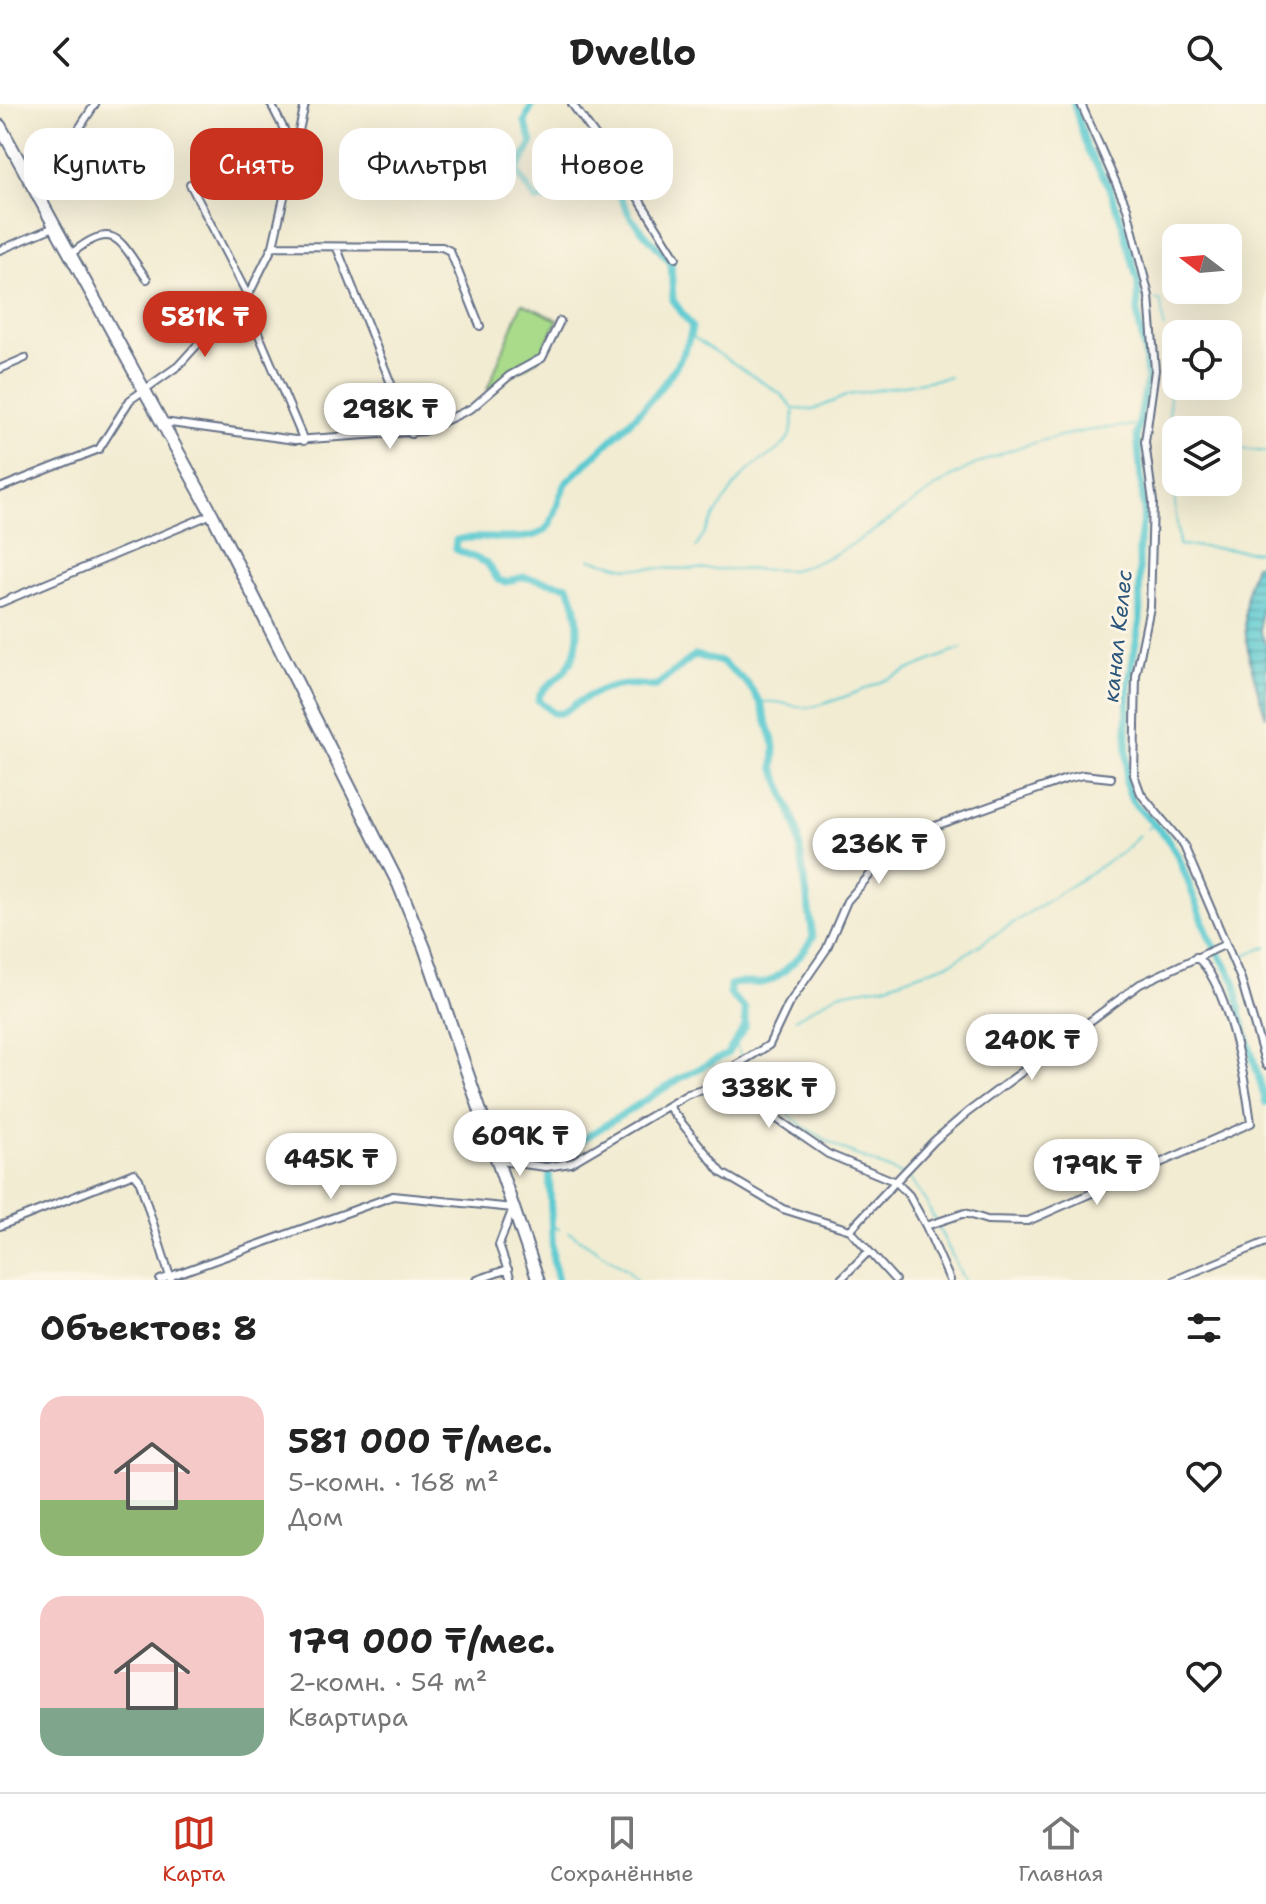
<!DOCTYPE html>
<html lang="ru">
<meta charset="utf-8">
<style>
:root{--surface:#fff;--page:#f2f2f2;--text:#222;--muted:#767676;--line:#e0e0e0;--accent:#c8321e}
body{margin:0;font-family:"Shantell Sans",sans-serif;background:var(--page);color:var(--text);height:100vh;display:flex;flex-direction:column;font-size:30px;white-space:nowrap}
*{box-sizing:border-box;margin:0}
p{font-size:26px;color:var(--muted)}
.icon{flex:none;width:44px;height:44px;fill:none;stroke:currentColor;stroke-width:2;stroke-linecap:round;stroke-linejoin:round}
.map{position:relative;height:1176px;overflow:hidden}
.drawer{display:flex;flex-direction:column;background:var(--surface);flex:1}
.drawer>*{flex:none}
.top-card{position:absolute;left:24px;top:24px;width:800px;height:72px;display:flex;gap:16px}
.needle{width:52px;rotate:286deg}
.buttons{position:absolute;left:1162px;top:120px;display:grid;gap:16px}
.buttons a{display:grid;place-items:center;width:80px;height:80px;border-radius:16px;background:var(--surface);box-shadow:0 8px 32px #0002;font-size:40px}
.price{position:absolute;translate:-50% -68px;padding:0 18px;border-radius:28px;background:#fff;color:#222;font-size:26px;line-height:52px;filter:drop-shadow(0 2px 4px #0008)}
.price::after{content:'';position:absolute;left:50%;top:48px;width:24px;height:18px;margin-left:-12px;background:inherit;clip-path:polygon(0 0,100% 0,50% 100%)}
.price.active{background:var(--accent);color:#fff}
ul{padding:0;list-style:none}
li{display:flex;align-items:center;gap:24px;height:200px;padding:0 40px}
li span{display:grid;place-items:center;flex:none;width:224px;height:160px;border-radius:24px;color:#555}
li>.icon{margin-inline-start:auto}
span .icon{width:96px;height:96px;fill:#fffc;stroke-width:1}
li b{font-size:34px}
h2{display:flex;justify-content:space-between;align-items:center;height:96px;padding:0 40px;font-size:34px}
.tag{padding:0 28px;border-radius:24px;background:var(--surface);box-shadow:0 8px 32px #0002;font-size:28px;line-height:72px}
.tag.active{background:var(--accent);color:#fff}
header{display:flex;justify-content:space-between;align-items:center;height:104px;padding:0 40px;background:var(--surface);font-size:36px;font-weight:700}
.dock{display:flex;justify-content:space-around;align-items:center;height:112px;border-top:2px solid var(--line);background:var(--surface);font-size:22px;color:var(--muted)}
.dock a{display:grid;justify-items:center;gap:4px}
.dock .active{color:var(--accent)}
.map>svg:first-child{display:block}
</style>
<header><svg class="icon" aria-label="back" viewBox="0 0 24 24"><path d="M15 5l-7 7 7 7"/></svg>Dwello<svg class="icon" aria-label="search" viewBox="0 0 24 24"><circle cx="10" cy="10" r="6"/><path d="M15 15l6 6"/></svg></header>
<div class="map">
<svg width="1266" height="1176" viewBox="0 0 1266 1176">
<defs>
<pattern id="water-rules" width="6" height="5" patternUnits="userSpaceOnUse" patternTransform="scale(2)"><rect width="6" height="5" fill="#5dcad1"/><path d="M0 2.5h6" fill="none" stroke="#4ca4ad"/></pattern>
</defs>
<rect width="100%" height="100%" fill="#fcf5e5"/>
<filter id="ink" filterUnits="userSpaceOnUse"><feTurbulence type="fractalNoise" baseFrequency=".0125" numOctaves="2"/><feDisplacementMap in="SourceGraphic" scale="16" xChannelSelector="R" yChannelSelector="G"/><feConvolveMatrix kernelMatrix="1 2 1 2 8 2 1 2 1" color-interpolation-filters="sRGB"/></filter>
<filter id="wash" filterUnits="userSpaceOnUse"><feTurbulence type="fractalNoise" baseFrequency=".006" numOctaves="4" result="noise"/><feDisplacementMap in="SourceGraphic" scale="32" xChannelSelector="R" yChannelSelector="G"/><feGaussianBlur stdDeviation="1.8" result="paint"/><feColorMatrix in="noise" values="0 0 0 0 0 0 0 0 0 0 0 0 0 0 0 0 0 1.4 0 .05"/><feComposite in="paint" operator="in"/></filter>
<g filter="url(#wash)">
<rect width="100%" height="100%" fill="#f2ecd3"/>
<path fill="#a9db8a" stroke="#628574" stroke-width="2" d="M522,199L558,216L537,256L487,286Z"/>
<path fill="url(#water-rules)" stroke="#3c7c98" stroke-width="2" d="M1266,460V499L1261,502L1260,526L1266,541V613C1250,561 1234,513 1255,461Z"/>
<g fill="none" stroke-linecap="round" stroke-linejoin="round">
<path stroke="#5dcad1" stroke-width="2" d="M1138,190L1145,193
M1156,196L1161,198L1164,224
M691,232L781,290L794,305C793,352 773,342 745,370C726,389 711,420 696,443
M1165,234L1170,267L1169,339L1179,441L1260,448
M795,305L813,306L848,291L950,273
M1228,343L1266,348
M590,455L627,464L792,466C850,452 895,409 945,377C1001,342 1074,325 1139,321
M761,599C780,594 797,607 816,602C867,588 912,561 962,545
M1147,725L1153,719
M1237,854L1266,843
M1224,859L1227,858
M795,915L839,889L884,882L953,858L1121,749L1140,731
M736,940L747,970L761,988L804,1023L842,1045L909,1074L926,1098L964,1176
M551,1122L559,1125
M569,1128L628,1166L636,1176"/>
<path stroke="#5dcad1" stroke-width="7" d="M532,0L525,18L532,38L517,67L536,96L546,95L553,84L582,63L610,72L631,114L671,159L673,196L692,223C683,278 606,339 567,378C557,393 558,410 547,424C533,442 479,429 456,436L455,445L487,459L498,476L506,478L523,473L568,482C581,506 583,545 564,568C555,578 542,582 538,596L553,609C565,610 566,607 575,600C601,583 625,577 655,583L695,551L722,558L747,579L761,599L775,643L774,663L797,724L813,833C806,847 779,877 762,879C750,880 741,877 730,881V890L745,905V923L727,950L679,975L553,1054L549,1062L553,1156L558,1176
M1074,0L1087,45L1108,80L1123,122L1138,178V214L1145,250L1147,276L1137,331L1144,407L1139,444L1140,516L1128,583L1126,681L1132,697L1167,734L1179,754L1209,833L1236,879L1240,909L1266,999"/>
</g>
</g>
<g filter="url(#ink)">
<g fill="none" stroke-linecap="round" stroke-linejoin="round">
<g stroke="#667187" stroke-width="10">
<path id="street" d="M271,0L293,43
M572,0L622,68L676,154
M1081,0L1127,104L1149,192L1155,266L1145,338L1153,398L1150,503L1136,572L1134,671L1141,690L1184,742L1241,875L1266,961
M190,80L248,192
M32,82L53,65L95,0
M273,142L442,143L450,147L480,222
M337,144L411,330
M0,146L54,123
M71,150C117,113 120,139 147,175
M245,198L304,337
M0,265L25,254
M163,318L295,336L424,327L472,304L509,272L542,254L560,217
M0,384L99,345L130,296L178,262L208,229L245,198L273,142L305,0
M0,499L212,410
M723,984L735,962L769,941L788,901L826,846L847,797L902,734L1066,675L1083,671L1111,674
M668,1002L722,1069L783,1105L850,1126L895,1176
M499,1057L546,1063L571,1059L688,990L706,985L738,988L828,1050L896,1078L909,1091L926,1122L950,1176
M0,1122L134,1069L139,1075L171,1176
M926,1122L965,1109L987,1116L1028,1117L1251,1019C1246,979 1227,876 1196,853
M850,1126L934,1037L968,1008L1140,880L1224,841
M160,1176L393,1092L513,1104L499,1141L511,1176
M477,1176L508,1165
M840,1176L869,1147
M1175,1176L1266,1138"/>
</g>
<g stroke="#667187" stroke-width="15">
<path id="highway" d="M0,22L212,410L398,779L425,845L538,1176"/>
</g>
<use href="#street" stroke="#fff" stroke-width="6"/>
<use href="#highway" stroke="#fff" stroke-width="11"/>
</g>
</g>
<g text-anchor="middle" stroke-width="6" stroke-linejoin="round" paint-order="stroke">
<g font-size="22" font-style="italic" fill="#2c567b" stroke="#fcf5e5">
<text transform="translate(1117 532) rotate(-84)" y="8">канал Келес</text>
</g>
</g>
</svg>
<div class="buttons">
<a><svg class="needle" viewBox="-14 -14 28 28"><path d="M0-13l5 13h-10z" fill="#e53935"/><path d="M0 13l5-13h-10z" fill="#767676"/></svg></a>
<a><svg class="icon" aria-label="locate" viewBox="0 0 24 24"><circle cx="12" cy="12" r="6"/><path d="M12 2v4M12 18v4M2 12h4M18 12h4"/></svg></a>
<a><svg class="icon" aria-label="layers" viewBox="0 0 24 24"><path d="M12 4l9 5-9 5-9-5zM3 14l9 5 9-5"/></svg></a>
</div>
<b class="price active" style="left:205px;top:255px">581K ₸</b>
<b class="price" style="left:390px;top:347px">298K ₸</b>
<b class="price" style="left:879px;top:782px">236K ₸</b>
<b class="price" style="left:1032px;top:978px">240K ₸</b>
<b class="price" style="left:769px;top:1026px">338K ₸</b>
<b class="price" style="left:520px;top:1074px">609K ₸</b>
<b class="price" style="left:331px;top:1097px">445K ₸</b>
<b class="price" style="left:1097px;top:1103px">179K ₸</b>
<div class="top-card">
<a class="tag">Купить</a>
<a class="tag active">Снять</a>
<a class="tag">Фильтры</a>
<a class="tag">Новое</a>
</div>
</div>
<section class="drawer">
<h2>Объектов: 8<svg class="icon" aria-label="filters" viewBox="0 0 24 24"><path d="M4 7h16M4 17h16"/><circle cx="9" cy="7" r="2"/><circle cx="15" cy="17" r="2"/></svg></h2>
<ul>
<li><span style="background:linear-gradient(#f6c9c9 65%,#8fb573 0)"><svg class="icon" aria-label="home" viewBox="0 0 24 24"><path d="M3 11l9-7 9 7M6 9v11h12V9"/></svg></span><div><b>581 000 ₸/мес.</b><p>5-комн. · 168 m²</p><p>Дом</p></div><svg class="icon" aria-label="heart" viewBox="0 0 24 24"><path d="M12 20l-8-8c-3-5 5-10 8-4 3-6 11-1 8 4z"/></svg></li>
<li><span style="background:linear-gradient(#f6c9c9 70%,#7fa58c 0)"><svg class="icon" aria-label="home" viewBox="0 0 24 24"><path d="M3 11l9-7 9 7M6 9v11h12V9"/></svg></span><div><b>179 000 ₸/мес.</b><p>2-комн. · 54 m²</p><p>Квартира</p></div><svg class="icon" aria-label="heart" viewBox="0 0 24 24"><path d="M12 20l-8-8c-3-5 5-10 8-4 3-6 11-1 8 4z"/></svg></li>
</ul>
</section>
<nav class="dock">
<a class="active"><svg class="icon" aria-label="map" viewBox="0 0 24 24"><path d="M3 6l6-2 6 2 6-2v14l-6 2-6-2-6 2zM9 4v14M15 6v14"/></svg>Карта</a>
<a><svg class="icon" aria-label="saved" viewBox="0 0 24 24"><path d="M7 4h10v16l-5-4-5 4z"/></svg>Сохранённые</a>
<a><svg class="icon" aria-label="home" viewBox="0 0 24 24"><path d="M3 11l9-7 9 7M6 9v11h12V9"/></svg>Главная</a>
</nav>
